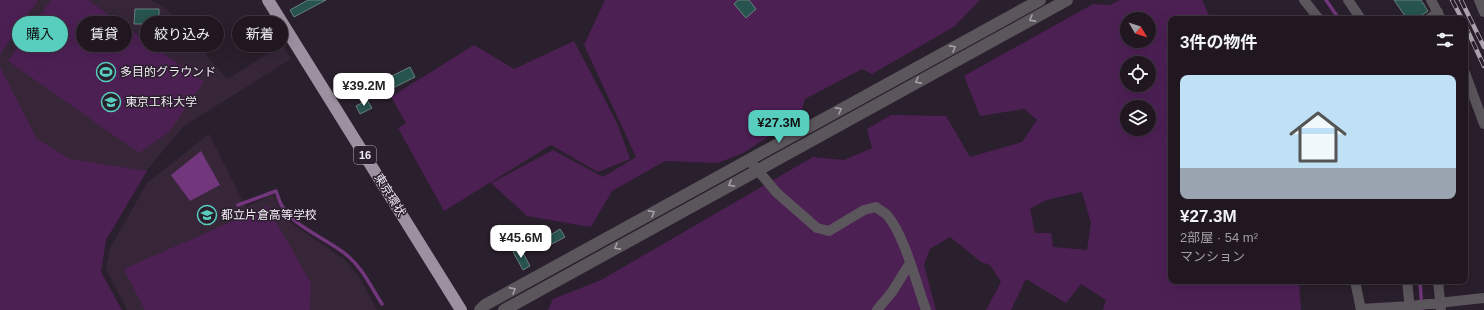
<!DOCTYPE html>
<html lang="ja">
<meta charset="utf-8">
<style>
:root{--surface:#201721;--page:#28202a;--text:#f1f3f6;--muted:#a29fa5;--line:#3d363f;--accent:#58cebf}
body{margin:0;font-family:Arial,"Noto Sans JP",sans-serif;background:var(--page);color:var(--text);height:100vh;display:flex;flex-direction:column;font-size:15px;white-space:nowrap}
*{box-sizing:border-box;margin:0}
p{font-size:13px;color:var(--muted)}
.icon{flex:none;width:22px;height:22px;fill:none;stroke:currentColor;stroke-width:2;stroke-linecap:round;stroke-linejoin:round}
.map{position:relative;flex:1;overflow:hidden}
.panel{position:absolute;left:1168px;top:16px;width:300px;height:268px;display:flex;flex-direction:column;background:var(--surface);border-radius:8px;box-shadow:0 4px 16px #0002,0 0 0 1px var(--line)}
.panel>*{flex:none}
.top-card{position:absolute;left:12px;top:16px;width:380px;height:36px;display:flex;gap:8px}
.needle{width:26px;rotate:129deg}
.buttons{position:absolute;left:1120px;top:12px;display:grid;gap:8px}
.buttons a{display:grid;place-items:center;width:36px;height:36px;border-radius:50%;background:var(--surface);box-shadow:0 4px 16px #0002,0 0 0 1px var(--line);font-size:20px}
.price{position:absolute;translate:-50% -34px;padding:0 9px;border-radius:8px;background:#fff;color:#222;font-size:13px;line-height:26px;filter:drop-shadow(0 1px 2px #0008)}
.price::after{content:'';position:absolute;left:50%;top:24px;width:12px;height:9px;margin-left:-6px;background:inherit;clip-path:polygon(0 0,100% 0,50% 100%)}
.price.selected{background:var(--accent);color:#111}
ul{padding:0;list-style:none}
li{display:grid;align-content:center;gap:8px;height:212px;padding:0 12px}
li span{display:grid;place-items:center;height:124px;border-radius:8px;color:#555}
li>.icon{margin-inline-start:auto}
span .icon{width:72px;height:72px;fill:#fffc;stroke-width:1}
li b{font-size:17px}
h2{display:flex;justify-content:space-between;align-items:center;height:48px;padding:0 12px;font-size:17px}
.pill{padding:0 14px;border-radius:18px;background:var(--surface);box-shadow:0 4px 16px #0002,0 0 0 1px var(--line);font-size:14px;line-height:36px}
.pill.selected{background:var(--accent);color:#111}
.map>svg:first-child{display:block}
</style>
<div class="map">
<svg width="1484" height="310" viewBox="0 0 1484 310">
<rect width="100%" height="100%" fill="#2a1f2c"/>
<path fill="#362638" d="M0,0H151L166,8L225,77L229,78L282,45L291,59L184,126L116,207L0,235Z
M209,134L246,207L274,194L280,208L290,222L345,260L359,277L377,310H127L106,269L110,248L147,183Z"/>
<path fill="#4d2054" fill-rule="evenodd" d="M0,0H38L0,54Z
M51,0H88L204,82L169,132L139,153L8,61Z
M605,0H980L955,26L872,74L862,69L805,99L800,116L743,153L718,163L665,161L612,191L591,227L527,216L491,183L553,150L603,177L636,157L584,45Z
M1120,0H1202L1211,19H1171V281H1299L1301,310H1103L1106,300L1081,284L1066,303L1026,279L1011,310H986L1001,282L990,265L981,262L950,237L930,249L924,265L936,310H548L553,299L601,280L813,157L844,160L872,148L867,129L891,115L946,116L970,157L1022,142L1037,120L1024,109L980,116L964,76L1093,4L1110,5ZM1127,19H1149V41H1127ZM1127,63H1149V85H1127ZM1127,107H1149V129H1127ZM1082,192L1091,223L1087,250L1053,247L1051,233H1035L1030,209L1046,200Z
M574,41L617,123L630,159L598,172L551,145L444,211L398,128L406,123L391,97L474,45L514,69Z
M0,67L37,139L70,159L147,171L106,240L101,272L122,310H0Z
M267,206L311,283L310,310H145L124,269Z"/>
<path fill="#71367b" d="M201,151L220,185L190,201L171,175Z"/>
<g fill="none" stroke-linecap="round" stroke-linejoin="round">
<path stroke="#71367b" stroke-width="3.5" d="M1326,0L1339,19
M238,205L276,191C278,196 279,201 282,206C295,228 328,239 348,256C363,269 371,287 382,304
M1420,281L1422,310"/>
</g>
<path fill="#27544e" stroke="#68807c" d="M308,0H326L294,17L290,10Z
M738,0H749L756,9L746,18L734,4Z
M1394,0H1421L1428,11L1416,19H1407Z
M135,9H159V24H134Z
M410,67L415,77L391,89L386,79Z
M367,100L372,108L360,114L356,106Z
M560,229L565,237L550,245L546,238Z
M520,247L530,266L523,270L513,252Z"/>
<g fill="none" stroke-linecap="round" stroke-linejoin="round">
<path stroke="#5b555c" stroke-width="10" d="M1304,0L1319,19
M1348,0L1361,19
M1431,0L1441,19
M1479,0L1484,12
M1429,19L1438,12
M1465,73L1484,124
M749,160L777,193L817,228L829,231L864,210L876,207C879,210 884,212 887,215C905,236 916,283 926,310
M1355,281L1361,310
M1407,281L1410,310
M1438,281L1441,310
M1361,309L1410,306L1484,298
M877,310L892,292L910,263"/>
<path stroke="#5b555c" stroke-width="12" d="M480,310L485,305L1040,0
M504,310L1067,0"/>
<path stroke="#9d90a0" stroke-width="12" d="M268,0L461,310"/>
<g stroke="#aca3ae" stroke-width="4.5">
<path id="rail" d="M1452,0L1462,19
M1461,0L1484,47
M1465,25L1484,66"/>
</g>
<use href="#rail" stroke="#2a1f2c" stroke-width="3" stroke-dasharray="9" stroke-linecap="butt"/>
</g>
<defs><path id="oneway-chevron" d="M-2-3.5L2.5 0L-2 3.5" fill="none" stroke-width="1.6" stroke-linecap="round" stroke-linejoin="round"/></defs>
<g stroke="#a6a0a8">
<use href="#oneway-chevron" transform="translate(1032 19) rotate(151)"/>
<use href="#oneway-chevron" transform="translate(953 48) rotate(-29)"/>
<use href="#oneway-chevron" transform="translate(918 81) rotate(151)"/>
<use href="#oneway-chevron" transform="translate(839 110) rotate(-29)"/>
<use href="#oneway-chevron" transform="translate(731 184) rotate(151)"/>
<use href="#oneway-chevron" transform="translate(652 213) rotate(-29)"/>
<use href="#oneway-chevron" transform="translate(617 247) rotate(151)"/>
<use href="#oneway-chevron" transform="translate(513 290) rotate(-29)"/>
</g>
<defs>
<g id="stadium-ring" transform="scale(1)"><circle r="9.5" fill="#2a1f2c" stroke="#58cebf" stroke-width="1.5"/><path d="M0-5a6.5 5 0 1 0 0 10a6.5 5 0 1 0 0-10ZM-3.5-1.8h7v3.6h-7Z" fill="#58cebf"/></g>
<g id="university-ring" transform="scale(1)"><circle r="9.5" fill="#2a1f2c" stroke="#58cebf" stroke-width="1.5"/><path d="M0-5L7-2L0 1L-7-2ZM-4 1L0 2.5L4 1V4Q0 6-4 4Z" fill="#58cebf"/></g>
<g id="school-ring" transform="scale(1)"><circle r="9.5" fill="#2a1f2c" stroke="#58cebf" stroke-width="1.5"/><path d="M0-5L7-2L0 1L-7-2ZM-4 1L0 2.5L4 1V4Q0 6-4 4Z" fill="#58cebf"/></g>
</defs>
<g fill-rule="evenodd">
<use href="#stadium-ring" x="106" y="72"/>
<use href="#university-ring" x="111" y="102"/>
<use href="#school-ring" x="207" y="215"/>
</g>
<g text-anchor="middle" stroke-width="3" stroke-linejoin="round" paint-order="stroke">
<rect fill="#2a1f2c" stroke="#b6aeb8" stroke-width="1" x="354" y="146" width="22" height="18" rx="3"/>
<g font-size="11" font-weight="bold" fill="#f2ebf4">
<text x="365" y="159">16</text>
</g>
<g font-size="12" fill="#f2ebf4" stroke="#2a1f2c" text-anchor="start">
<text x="120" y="76">多目的グラウンド</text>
<text x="125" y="106">東京工科大学</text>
<text x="221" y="219">都立片倉高等学校</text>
</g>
<g font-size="12" fill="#f2ebf4" stroke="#2a1f2c">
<text transform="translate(390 195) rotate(58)" y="4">東京環状</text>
</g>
</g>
</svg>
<div class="buttons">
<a><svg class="needle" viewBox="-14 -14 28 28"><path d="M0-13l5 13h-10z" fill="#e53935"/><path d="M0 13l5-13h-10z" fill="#a29fa5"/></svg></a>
<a><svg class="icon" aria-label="locate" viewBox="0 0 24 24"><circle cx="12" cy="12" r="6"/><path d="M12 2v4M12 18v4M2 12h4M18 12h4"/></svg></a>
<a><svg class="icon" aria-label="layers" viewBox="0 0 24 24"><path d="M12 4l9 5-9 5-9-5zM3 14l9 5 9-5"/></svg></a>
</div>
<b class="price" style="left:364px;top:107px">¥39.2M</b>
<b class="price selected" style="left:779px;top:144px">¥27.3M</b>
<b class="price" style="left:521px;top:259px">¥45.6M</b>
<div class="top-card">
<a class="pill selected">購入</a>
<a class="pill">賃貸</a>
<a class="pill">絞り込み</a>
<a class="pill">新着</a>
</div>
<section class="panel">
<h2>3件の物件<svg class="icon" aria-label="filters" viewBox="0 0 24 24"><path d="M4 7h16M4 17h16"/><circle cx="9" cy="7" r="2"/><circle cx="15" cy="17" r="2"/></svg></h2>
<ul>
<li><span style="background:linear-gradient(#bfe0f5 75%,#9aa5b1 0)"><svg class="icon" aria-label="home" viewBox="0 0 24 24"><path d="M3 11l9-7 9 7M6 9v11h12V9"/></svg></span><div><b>¥27.3M</b><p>2部屋 · 54 m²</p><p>マンション</p></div></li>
</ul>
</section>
</div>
